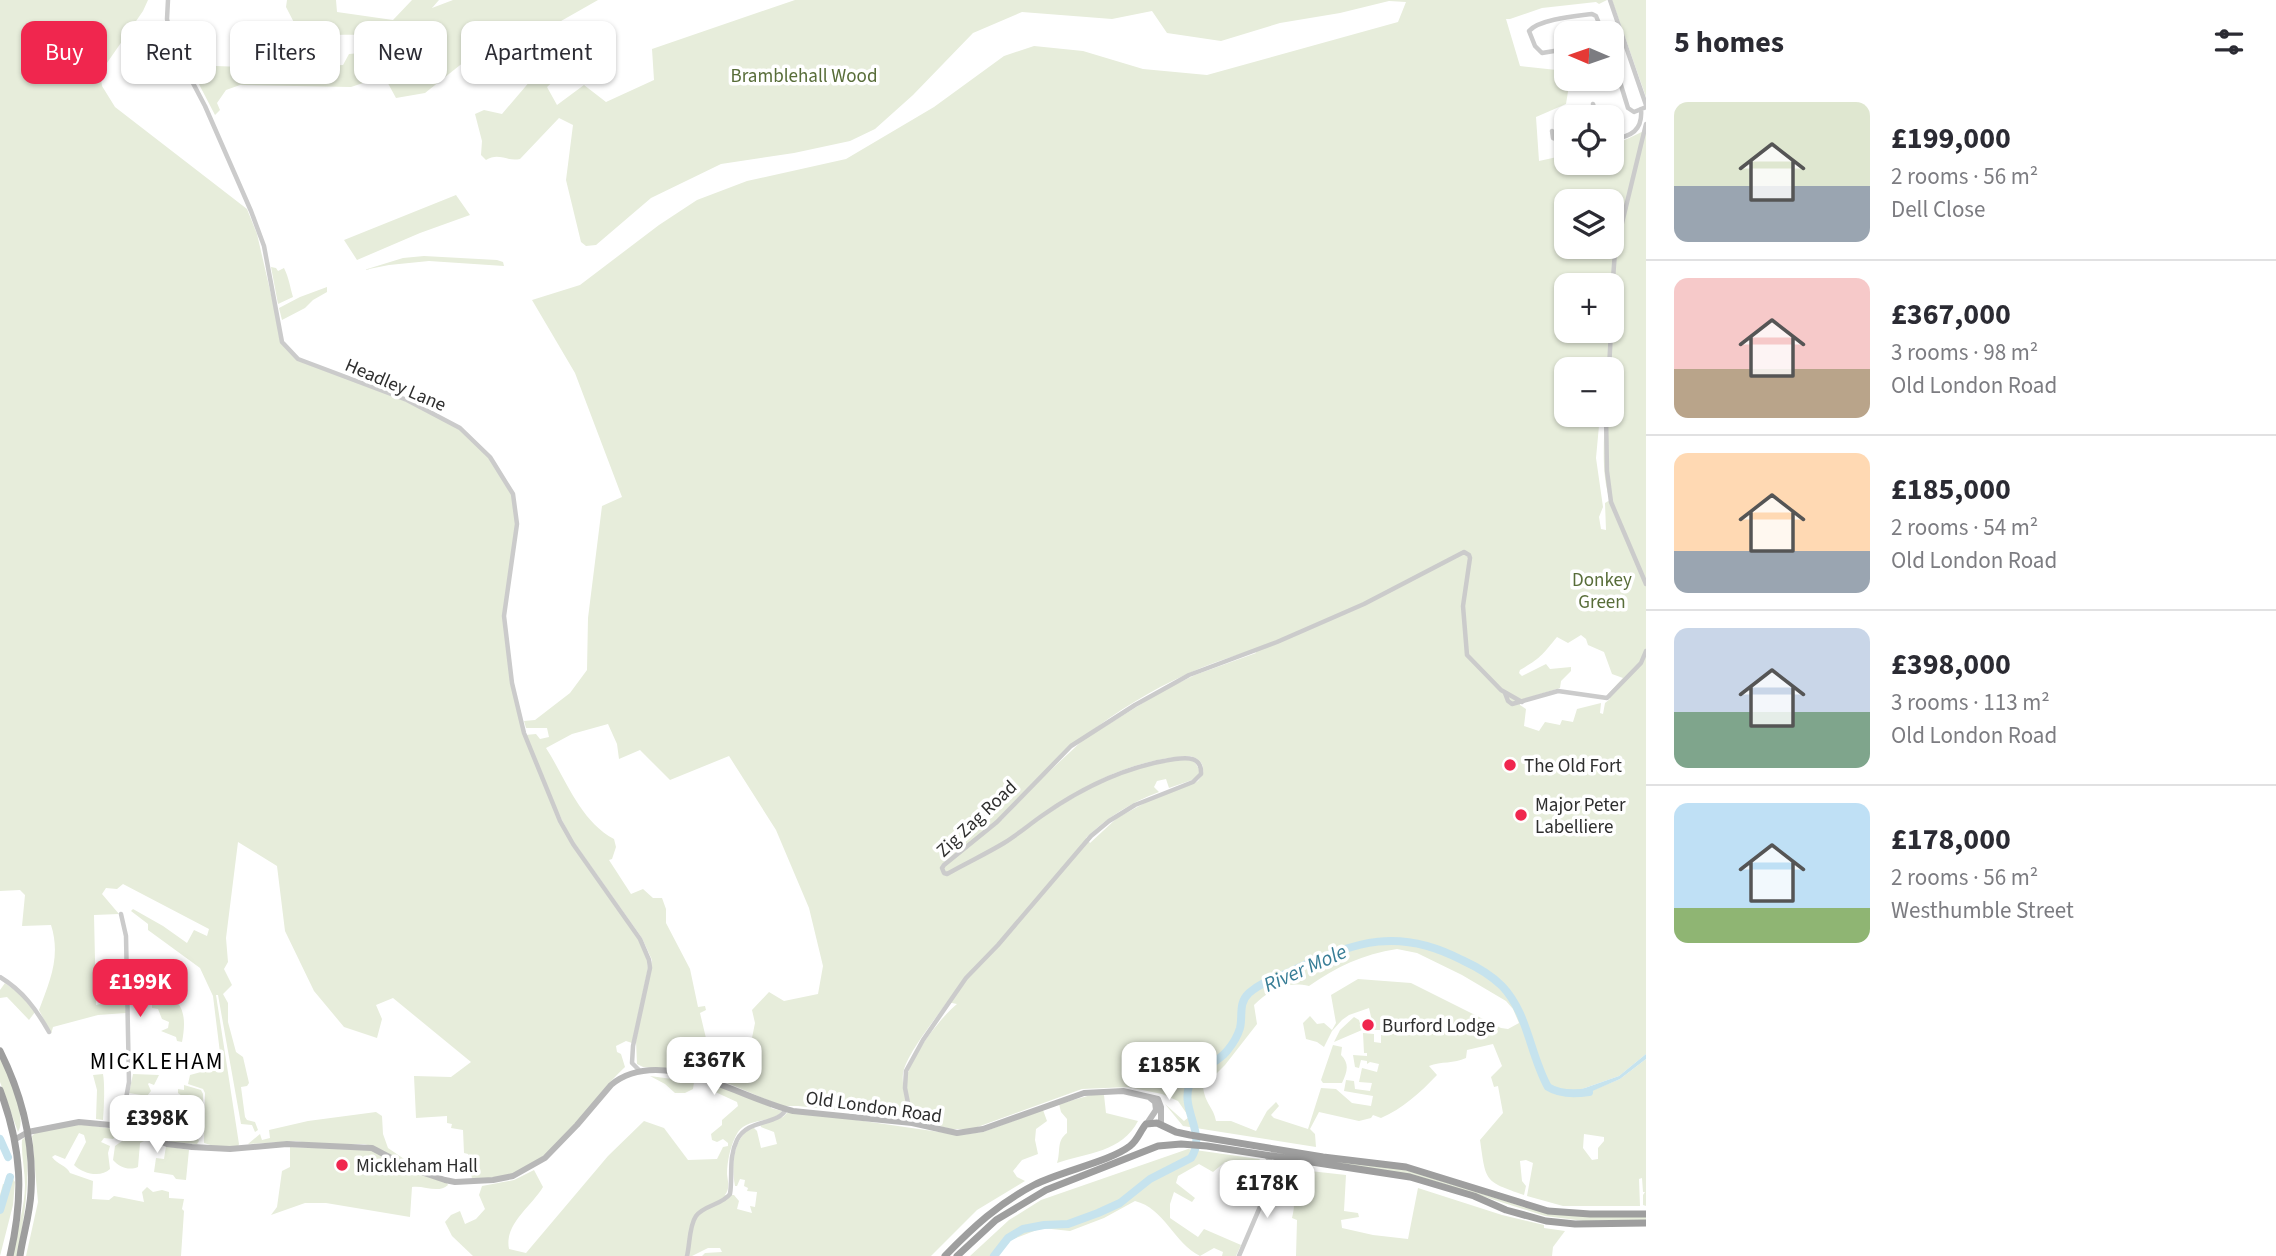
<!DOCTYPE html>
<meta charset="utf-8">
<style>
:root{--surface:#fff;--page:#f2f2f3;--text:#2b2b33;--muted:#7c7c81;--line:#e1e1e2;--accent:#f0264e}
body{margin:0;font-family:"Source Sans 3",sans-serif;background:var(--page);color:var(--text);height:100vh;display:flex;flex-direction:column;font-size:26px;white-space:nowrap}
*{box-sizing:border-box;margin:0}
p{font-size:23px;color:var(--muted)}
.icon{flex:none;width:38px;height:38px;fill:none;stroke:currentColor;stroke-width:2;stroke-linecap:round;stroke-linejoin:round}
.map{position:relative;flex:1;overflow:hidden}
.side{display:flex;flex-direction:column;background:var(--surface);width:630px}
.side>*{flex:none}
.top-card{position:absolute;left:21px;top:21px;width:665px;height:63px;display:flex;gap:14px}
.needle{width:46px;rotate:272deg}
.tools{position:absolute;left:1554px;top:21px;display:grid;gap:14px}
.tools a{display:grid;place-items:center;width:70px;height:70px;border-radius:14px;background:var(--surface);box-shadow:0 2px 5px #0004;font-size:35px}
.price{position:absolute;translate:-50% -60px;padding:0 16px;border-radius:14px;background:#fff;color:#222;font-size:23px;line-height:46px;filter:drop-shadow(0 2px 4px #0008)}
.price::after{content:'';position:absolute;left:50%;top:42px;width:21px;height:16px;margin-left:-10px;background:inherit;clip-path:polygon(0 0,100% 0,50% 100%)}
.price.current{background:var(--accent);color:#fff}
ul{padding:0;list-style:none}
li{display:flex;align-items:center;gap:21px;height:175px;padding:0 28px}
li+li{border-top:2px solid var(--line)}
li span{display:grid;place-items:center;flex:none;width:196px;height:140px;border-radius:14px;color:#555}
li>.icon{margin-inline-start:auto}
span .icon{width:84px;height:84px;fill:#fffc;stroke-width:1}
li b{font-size:30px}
h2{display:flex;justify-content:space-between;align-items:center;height:84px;padding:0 28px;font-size:30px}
.tag{padding:0 24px;border-radius:14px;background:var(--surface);box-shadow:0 2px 5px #0004;font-size:24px;line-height:63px}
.tag.current{background:var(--accent);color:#fff}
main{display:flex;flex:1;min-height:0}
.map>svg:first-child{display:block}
</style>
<main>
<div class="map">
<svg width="1646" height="1256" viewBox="0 0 1646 1256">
<rect width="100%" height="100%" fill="#fff"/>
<path fill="#e7eddb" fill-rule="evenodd" d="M0,0H148L143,11L100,73L102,86L115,107L247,209L257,234L282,342L298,359L407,400L460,428L490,457L513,494L517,524L504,616L512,683L525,735L536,734L540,739L549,737L547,728H526L524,721L535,720L570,693L587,670L588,618L602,506L622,497L575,373L532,300L580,285L659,225L697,200L747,181L846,159L934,107L1004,56L1034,46L1083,51L1143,69L1207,75L1398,22L1406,2L1389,1L1340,13L1280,23L1221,41L1167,33L1152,11L1112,19L1022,12L973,33L913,95L875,129L850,141L794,153L721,164L651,198L596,245L586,246L581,242L566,180L573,125L559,118L520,159C507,162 499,152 486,160L481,155L482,141L475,114L484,110L502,114L531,80L520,62L496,46L474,54L425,93L396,98L384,76L351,87L240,85L226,90L217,103L220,110L215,115L189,65L272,68L343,65L349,54L361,53L376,47C367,32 351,35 336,35V53L304,42L286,7L287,0H336L337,12L393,20L412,0H439L432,8L453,0H598L547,29L541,46L550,58L560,56L566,60L567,69L547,87L557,105L584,85L606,102L654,80L652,49L795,0H1607L1599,4L1596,2L1542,8L1510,19H1506L1520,66L1566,71V79H1570L1566,104L1536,117L1539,161L1566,155V163H1612V146L1646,130V1054L1619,1076L1582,1089L1581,1095L1620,1079L1646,1059V1206L1643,1205V1195L1645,1192H1643L1642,1178L1639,1179L1640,1206H1563L1527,1196L1533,1163L1526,1160L1520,1161L1522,1181L1526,1186L1524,1195C1484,1181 1486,1182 1480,1140L1503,1113L1498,1086L1494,1087L1491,1077L1502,1066L1493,1044L1467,1050L1466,1058C1454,1064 1441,1061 1429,1066L1437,1075C1421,1092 1402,1109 1381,1118L1373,1115L1371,1118L1359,1121L1319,1112L1310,1129L1315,1134L1316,1147L1183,1126L1165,1104L1184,1121L1189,1117L1178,1101L1162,1094L1128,1087L1082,1089L972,1129H951L916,1120C912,1109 906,1094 906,1082C908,1059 940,1018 957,1004L947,1002C936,1018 905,1056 903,1074C901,1088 911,1105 906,1118L798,1106H782L706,1074L643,1067L637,1064L636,1041L652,960L642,938L571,838L551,798L549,799L572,844L639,940L647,960L648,968L632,1043L626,1041L616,1046L617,1052L621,1054L625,1067C589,1100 563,1153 515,1173C502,1178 486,1178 472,1179L468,1154L464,1153L463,1130L451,1128L452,1124L447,1123V1116L416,1118L414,1076L451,1077L471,1062L393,998L376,1005L382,1019L377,1038L344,1027L314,991L285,931L277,866L238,842L226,938L228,962L224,969L232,985L223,994L228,1003V1022L236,1052L243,1057L249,1083L247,1086L241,1087L245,1117L247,1120L255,1122L258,1130L255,1132L252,1125L241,1124L218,995H216L239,1144L238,1147L214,1146L204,1143L205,1093L203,1089L188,1084L190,1075L201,1072L203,1069H222L213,996L200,968L148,930V924L131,911L133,909L163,926L187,943L194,930L207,936L209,929L123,884L117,889L106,888L102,894L119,914L94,915L96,1005L125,999L126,1013L98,1015L53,1027L51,1034L39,1010C50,981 61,956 51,925L22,926L25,895L20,890L0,891ZM1566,201H1612V247H1566ZM1566,285H1612V331H1566ZM1566,369H1612V415H1605C1604,442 1601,474 1610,500L1605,503L1606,530L1601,529L1599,517L1603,507L1596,458L1600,415H1566ZM1581,635L1586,639L1588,645L1604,652L1612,674L1623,678L1608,694L1610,699L1605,703L1603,714L1600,713L1601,703L1577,709L1573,722L1562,720L1560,725L1545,722L1539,731L1524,726L1526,709L1520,705L1521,700L1560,688L1561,681L1571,671V667L1550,669L1546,664L1522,676L1519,673L1520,670C1541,658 1543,654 1557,637L1568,643ZM1255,650L1256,653L1195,675L1164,690L1083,740L1040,780L1002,820L1001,818C1065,740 1157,675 1255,650ZM608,724L617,744L619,759L640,750L670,780L729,756L776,830L809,908L823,966L818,994L784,1001L769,992L752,1010L755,1023L747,1063L710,1055L700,1013L706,1010L705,1006L698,1007L690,969L666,923V909L662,898H653L643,889L631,894L609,860L612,859L616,847L614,839C580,821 566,779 546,748L572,734ZM1190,756C1200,759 1204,763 1203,774L1198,781L1192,784L1154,798L1117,818L1090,843L1086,838C1106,818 1132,802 1159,792L1154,787L1157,781L1166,779L1169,788L1195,779L1199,775V769L1194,761C1138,751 1060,805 1016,835L1014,834C1067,795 1122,759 1190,756ZM1397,949L1417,953L1462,975L1506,1001L1513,1009L1519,1023L1508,1029L1501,1028L1411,983L1358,979L1331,995L1336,1023L1332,1030L1324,1023L1317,1024L1310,1016L1303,1023L1306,1039L1317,1042L1324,1047L1332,1031L1342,1020L1349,1015L1369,1008L1374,1030H1381V1043L1374,1042V1034L1363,1033L1364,1053H1367V1056L1353,1055L1355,1067L1359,1068L1361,1060L1367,1061V1064L1370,1062L1379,1064L1377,1072L1362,1068L1359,1082L1372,1083L1370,1091L1355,1089L1354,1081L1346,1080L1344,1091L1373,1096L1371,1106L1352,1103L1336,1089L1321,1088L1308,1129L1274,1118L1271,1115L1279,1106L1276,1102L1267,1111L1256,1131L1231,1121H1216C1214,1108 1205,1104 1203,1087L1225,1065L1257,1024L1254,1005C1271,989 1286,981 1309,986C1336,967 1363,954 1397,949ZM1584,1134L1604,1137V1141L1598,1148V1159L1592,1160L1583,1148Z
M1612,0H1646V97Z
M456,195L470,215L420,233L357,260L344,240Z
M424,256L497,260L503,262L504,266L429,261L389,265L364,270L403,258Z
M271,267L276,268L278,271L284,268C289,278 290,287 293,297L278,304Z
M327,287V292L313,300L305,308L282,320L279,308L300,297Z
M5,983L21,995L35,1012L29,1020L7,997L0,998V990Z
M163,993C186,1001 186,1021 182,1042L177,1041L176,1037L161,1031L168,1028L169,1022L162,1019L158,1009L152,1008V1001L158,1000V995Z
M1354,1017L1359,1020L1362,1030L1334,1042L1340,1030Z
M1333,1045L1342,1047L1341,1055C1350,1064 1347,1072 1342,1083H1323L1321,1080Z
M0,1055C7,1072 28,1117 18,1132L0,1082Z
M103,1074C105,1085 104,1107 103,1120L96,1119L97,1090L93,1075Z
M133,1074L159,1075L154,1085L149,1083L148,1084L151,1091L147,1096L129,1093Z
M650,1076L694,1082L693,1089L685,1093H675L665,1084Z
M713,1084L771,1106V1108L782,1111C773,1124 749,1117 738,1132C731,1143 727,1161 727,1174C728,1183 730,1188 725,1195H734L739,1201L737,1209L752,1213L750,1206L755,1207L757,1192L747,1191L748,1188L744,1186L745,1180L740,1179L737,1186H735C731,1166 733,1137 753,1127L757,1131L761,1148L777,1144L774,1132L761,1127L760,1124L783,1117L788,1112L829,1116L960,1135L983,1132L1043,1110L1047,1121L1036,1129L1035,1140L1038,1154L1022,1160L1013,1171L1017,1177L1025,1181L977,1210L931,1256H702L705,1253L722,1252L720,1248H708L692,1256H473L452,1236L445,1222L451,1215L460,1211L465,1224L476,1219L485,1209L479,1195L482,1186L514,1180L534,1170L543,1187C531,1207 504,1224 509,1249L526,1253L608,1156L644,1121L664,1128L688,1160L717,1159L723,1147L728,1146V1143L723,1139L717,1142L712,1140L711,1134L722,1125V1120L738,1106L737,1102L711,1090Z
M184,1085L201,1090L203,1094L202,1137L198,1132V1116L180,1115L179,1135L189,1137L196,1135L199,1141L197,1144L172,1142L155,1136L156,1129H170L175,1102L182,1096L178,1093V1089L184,1090Z
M1091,1095H1104L1106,1113L1138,1121C1122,1152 1087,1153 1057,1163C1061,1152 1056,1141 1067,1133V1119L1061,1112L1059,1104Z
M376,1112L382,1116L383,1134L388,1148L407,1161L405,1164L372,1146L364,1144H315L296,1141L248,1144L260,1134L262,1140L270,1138L269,1130L308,1121Z
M78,1124L115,1129L117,1134L113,1139L104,1138L101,1142L110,1146L108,1153L110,1169C101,1178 83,1174 74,1165L86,1142L84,1135L79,1133L65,1159L55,1155L52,1157C58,1165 66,1165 70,1173L93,1181L92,1199L109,1200L114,1196L144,1202L142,1192L147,1187L153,1192L162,1190L169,1192V1198L184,1199L182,1209L184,1211L181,1256H26L38,1202L32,1136L35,1133Z
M127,1131L148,1139L140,1143L138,1167C129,1171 119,1167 113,1160L115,1146L122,1141L124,1132Z
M24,1138H26C30,1179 25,1216 17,1256H12C16,1233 25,1208 25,1185C25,1170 21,1155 22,1140Z
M166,1146L189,1150L186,1180L176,1179L173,1175L154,1172L156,1158L164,1159Z
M290,1147L371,1150L447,1183L448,1185C438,1194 424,1185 412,1187L410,1217L326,1203H305L271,1215L277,1207L282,1171L290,1167Z
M1188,1149L1259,1159L1269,1167L1271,1176L1267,1182L1264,1181L1266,1176C1256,1167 1238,1164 1225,1162L1213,1172L1199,1164L1178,1176L1176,1183L1195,1198L1192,1202L1174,1192L1170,1204V1218L1198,1237L1204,1229L1241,1245L1236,1256H1222L1223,1252L1214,1248L1200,1256C1174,1243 1164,1208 1135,1201L1104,1218L1070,1231L1042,1228L1011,1240L998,1256H970L1009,1220L1041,1200Z
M1281,1153L1406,1170L1524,1207L1646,1216V1220L1584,1221L1545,1216L1438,1182L1281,1155Z
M1283,1168L1346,1175L1344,1211L1358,1213L1359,1217L1341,1220L1342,1228L1373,1235L1408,1239L1418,1188L1502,1215L1544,1225V1228L1565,1231L1553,1247L1552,1256H1296L1297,1220L1292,1218C1297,1196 1291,1208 1284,1194L1286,1190L1299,1193L1298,1196L1302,1197L1307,1184L1300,1181V1176H1288L1272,1183L1277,1170Z
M13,1179L15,1182L13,1205L0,1256V1195L3,1184H10Z"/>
<path fill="#c6e3ee" d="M1646,1054V1059L1620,1079L1581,1096L1582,1089L1619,1076Z"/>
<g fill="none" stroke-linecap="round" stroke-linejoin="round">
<path stroke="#c6e3ee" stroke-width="8" d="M0,1139L8,1157
M0,1210L10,1177
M994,1256L1008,1238L1023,1229L1044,1225L1068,1224L1098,1213L1120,1203L1150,1179L1191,1158C1207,1134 1181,1111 1189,1086C1195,1068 1216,1065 1227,1051C1232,1045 1238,1035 1240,1028C1243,1016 1238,1003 1249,993C1262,981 1280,977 1296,969C1357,941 1399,927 1462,960C1475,966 1491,975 1502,986C1528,1013 1530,1055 1548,1087C1559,1094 1576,1094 1589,1092"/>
<path stroke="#cbcbcb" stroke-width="4.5" d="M168,0L167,19L173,45L205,106L251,211L264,246L282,342L298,359L407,400L460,428L490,457L513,494L517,524L504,616L512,683L524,733L560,821L573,844L640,939L649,960L650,968L633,1046L632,1063L640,1071
M1610,0L1646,105
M1566,49L1542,53L1535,46L1529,31C1539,19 1577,16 1592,14L1596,16L1603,33
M1612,56L1628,108L1634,112L1646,107
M1593,104L1597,117
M1575,114V117
M1552,131L1553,138L1559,140L1566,139
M1612,140C1631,136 1643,131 1641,109
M1612,292L1615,252L1646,124
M1609,369L1611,331
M1606,415L1607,471L1611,502L1646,584
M1505,693L1508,701L1512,704L1558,691L1607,698L1641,663L1646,651
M121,914L126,936L129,1082L121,1126
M0,977C23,991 36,1009 49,1032
M912,1123L905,1088L906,1071L923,1040L966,978L998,945L1091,836L1109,821L1135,805L1193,782L1201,774C1202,757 1188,757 1175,759C1126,766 1083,787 1043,815C1030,824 1017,835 1004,843C986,854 966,863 947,874L944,873L942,868L944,865L997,822L1071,746L1135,705L1189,675L1277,642L1364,604L1464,552L1469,555L1470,558L1463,606L1467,655L1501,690L1522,702
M1267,1157L1271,1162L1273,1174
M687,1256C690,1244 689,1226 696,1216C704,1205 722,1205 730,1194C733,1176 728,1158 737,1140C748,1118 778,1126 786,1109
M1239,1256L1277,1167L1279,1156"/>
<path stroke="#b8b8b8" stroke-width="6" d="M1148,1122L1156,1110L1155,1102L1150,1098
M14,1140L28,1132L79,1122L121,1126L167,1144L192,1147L230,1149L287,1144L372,1148L412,1169L445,1180L455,1182L493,1180L513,1176L545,1158L577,1125L611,1085C660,1044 742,1099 793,1111L912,1123L957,1133L983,1129L1084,1093L1123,1091L1158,1099L1161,1107V1125"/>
<path stroke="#9e9e9e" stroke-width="7" d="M0,1051C22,1095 34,1142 31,1192C30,1214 23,1235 20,1256
M0,1090C22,1149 24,1195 10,1256
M945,1256C972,1228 999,1203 1034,1185C1061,1171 1109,1162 1130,1146C1138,1140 1140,1131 1146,1124L1157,1123L1176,1132L1190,1135L1323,1157L1406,1167L1548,1211L1590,1214H1646
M957,1256L996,1220L1046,1190L1158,1146L1181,1144L1207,1146L1410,1177L1474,1196L1506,1210L1546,1221L1575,1224L1646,1223"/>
</g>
<g fill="#f0264e" stroke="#fff" stroke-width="2.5">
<circle cx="1510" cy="765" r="7"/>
<circle cx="1521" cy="815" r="7"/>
<circle cx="1368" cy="1025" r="7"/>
<circle cx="342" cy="1165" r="7"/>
</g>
<g text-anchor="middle" stroke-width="7" stroke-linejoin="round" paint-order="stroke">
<g font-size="19" fill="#586d39" stroke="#fff">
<text x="804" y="82">Bramblehall Wood</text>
<text x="1602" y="586">Donkey<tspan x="1602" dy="22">Green</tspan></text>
</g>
<g font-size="19" fill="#2e2e2e" stroke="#fff">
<text transform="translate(396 384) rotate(23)" y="7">Headley Lane</text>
<text transform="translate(976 818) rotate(-43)" y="7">Zig Zag Road</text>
<text transform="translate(874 1106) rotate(8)" y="7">Old London Road</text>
</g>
<g font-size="19" fill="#2e2e2e" stroke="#fff" text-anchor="start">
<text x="1524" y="772">The Old Fort</text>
<text x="1535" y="811">Major Peter<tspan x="1535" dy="22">Labelliere</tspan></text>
<text x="1382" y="1032">Burford Lodge</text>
<text x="356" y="1172">Mickleham Hall</text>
</g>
<g font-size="21" font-style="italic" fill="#377d96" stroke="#fff">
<text transform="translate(1305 968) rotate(-24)" y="7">River Mole</text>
</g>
<g font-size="23" letter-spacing="2" fill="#000" stroke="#fff">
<text x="157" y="1069">MICKLEHAM</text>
</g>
</g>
</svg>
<div class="tools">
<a><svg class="needle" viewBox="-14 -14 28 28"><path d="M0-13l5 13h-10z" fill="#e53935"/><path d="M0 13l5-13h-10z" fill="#7c7c81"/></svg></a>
<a><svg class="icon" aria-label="locate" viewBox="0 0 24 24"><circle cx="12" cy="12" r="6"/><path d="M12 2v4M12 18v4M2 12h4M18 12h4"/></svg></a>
<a><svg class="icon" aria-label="layers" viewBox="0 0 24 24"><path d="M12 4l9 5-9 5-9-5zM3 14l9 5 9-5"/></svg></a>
<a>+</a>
<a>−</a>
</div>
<b class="price current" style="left:140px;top:1019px">£199K</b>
<b class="price" style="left:714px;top:1097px">£367K</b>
<b class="price" style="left:1169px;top:1102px">£185K</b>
<b class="price" style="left:157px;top:1155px">£398K</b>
<b class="price" style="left:1267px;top:1220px">£178K</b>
<div class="top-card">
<a class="tag current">Buy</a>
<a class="tag">Rent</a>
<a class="tag">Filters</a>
<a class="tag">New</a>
<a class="tag">Apartment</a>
</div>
</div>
<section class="side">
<h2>5 homes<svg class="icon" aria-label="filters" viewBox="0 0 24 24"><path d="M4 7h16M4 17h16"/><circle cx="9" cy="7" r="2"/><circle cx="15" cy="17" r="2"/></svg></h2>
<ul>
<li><span style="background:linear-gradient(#dfe7d0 60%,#9aa5b1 0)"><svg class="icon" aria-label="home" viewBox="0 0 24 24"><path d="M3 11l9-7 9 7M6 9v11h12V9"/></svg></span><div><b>£199,000</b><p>2 rooms · 56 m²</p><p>Dell Close</p></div></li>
<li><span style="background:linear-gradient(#f6c9c9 65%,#b9a48a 0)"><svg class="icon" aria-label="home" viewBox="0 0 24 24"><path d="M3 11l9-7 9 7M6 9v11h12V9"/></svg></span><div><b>£367,000</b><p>3 rooms · 98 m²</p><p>Old London Road</p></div></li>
<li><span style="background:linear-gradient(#ffd9b3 70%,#9aa5b1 0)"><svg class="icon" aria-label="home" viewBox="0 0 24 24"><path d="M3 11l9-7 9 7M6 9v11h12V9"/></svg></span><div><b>£185,000</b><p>2 rooms · 54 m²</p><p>Old London Road</p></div></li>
<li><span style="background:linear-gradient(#c9d6e8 60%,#7fa58c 0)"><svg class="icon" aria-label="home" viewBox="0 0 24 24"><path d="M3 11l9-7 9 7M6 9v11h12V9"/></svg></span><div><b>£398,000</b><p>3 rooms · 113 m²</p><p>Old London Road</p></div></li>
<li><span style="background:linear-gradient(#bfe0f5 75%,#8fb573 0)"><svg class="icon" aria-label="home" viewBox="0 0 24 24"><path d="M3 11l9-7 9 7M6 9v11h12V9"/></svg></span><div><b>£178,000</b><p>2 rooms · 56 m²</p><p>Westhumble Street</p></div></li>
</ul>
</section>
</main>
